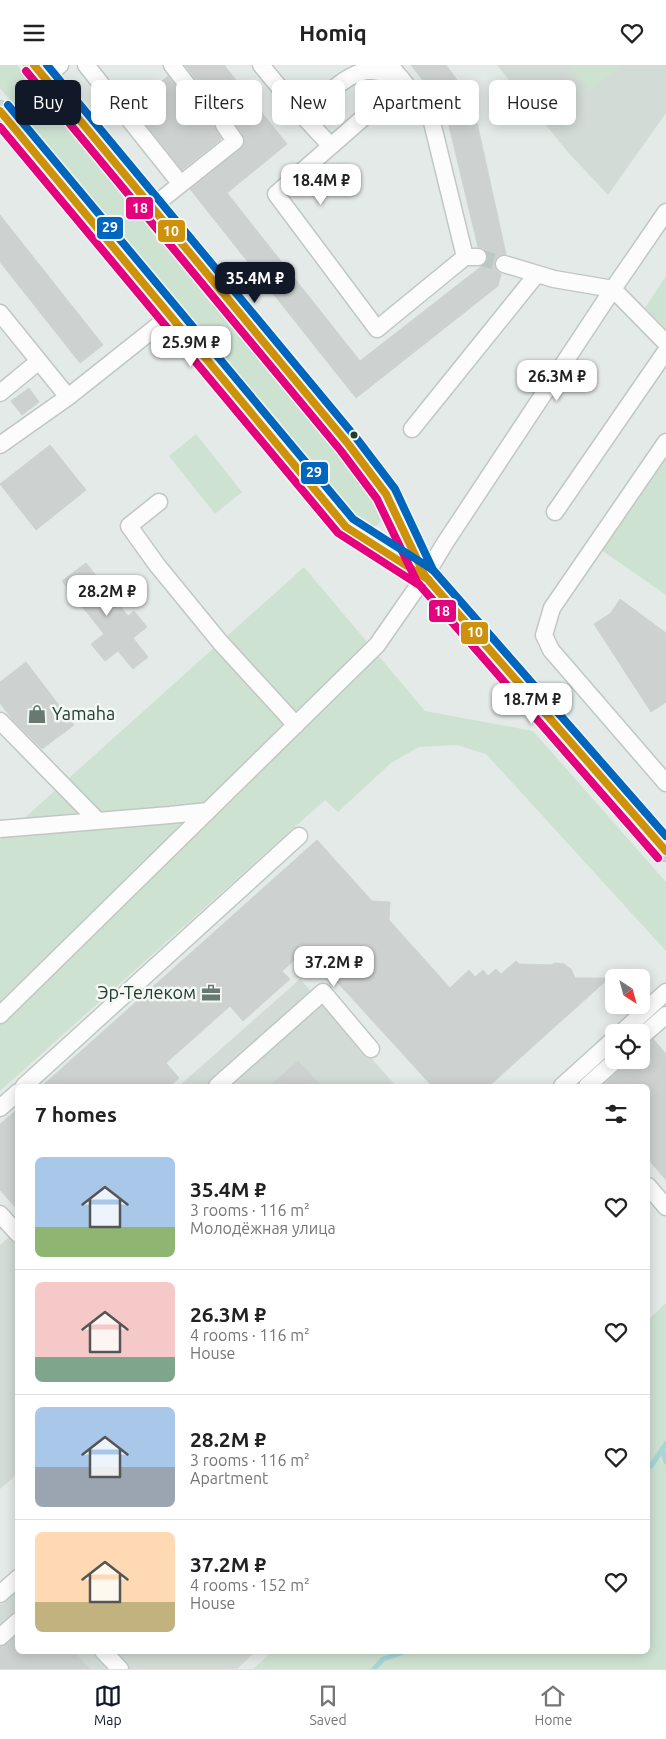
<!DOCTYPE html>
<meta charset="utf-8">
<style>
:root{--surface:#fff;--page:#f6f6f6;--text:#222;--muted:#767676;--line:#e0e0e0;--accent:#111827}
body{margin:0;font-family:Ubuntu,sans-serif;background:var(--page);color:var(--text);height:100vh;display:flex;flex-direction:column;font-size:19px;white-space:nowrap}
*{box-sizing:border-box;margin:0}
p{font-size:16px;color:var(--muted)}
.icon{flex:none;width:28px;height:28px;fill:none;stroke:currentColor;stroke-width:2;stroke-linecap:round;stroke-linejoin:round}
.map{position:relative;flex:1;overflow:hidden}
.details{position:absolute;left:15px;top:1019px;width:635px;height:570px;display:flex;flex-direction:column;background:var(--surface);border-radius:8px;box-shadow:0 2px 12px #0003}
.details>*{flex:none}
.guide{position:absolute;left:15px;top:15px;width:636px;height:45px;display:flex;gap:10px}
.needle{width:32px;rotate:144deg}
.controls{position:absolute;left:605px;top:904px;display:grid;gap:10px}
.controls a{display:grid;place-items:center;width:45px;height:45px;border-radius:8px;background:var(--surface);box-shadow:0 2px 12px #0003;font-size:25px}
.price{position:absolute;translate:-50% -42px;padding:0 11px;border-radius:10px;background:#fff;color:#222;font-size:16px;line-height:32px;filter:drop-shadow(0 1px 2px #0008)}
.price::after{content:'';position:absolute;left:50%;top:30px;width:15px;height:11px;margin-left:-8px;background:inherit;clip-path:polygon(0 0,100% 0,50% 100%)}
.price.selected{background:var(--accent);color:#fff}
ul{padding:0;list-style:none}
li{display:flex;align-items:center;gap:15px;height:125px;padding:0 20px}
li+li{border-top:1px solid var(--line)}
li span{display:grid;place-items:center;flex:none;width:140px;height:100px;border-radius:8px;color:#555}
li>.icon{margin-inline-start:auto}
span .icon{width:60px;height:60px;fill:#fffc;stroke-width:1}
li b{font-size:21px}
h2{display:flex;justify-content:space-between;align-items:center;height:60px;padding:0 20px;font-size:21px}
.tag{padding:0 18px;border-radius:8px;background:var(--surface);box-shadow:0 2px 12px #0003;font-size:18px;line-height:45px}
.tag.selected{background:var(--accent);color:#fff}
header{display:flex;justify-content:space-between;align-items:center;height:65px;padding:0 20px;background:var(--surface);font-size:22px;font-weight:600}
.menu{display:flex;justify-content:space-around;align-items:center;height:70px;border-top:1px solid var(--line);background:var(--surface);font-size:14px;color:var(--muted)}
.menu a{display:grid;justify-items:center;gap:2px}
.menu .selected{color:var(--accent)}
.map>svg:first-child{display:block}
</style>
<header><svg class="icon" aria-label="menu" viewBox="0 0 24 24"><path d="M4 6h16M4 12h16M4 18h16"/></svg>Homiq<svg class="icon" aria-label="heart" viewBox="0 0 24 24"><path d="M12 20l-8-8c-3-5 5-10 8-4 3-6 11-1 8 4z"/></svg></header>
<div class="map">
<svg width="666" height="1604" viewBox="0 0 666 1604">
<rect width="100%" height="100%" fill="#e4eae7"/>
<path fill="#d3dbd6" d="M497,0H666V48L608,130L567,86Z
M300,914L396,1021H179Z
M17,1165V1409L0,1424V1180Z
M17,1525L18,1586H256L237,1604H0V1540Z"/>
<path fill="#cee2d2" d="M0,0H17L386,446C381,458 377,464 364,464L0,23Z
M569,0H622L590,26Z
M666,211V265L645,243Z
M196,369L242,427L215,449L169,391Z
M666,389V530L600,484Z
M304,502L425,646L533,666L666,817V886L486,689L457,680L419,682L391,698L338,747L325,735L0,1026V775Z
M666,1238V1604H253L273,1586H648V1255Z"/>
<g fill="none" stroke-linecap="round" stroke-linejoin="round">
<path stroke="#a7d6d6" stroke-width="5" d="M662,1384L666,1397
M648,1401H651L666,1379
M374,1604L383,1594L407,1586"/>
</g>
<path fill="#cdd2d0" stroke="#cdd3d0" d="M185,0H224L287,79L227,128L360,296L487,197L488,192L486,187L483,183L478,182L445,44L411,0H446L472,35L506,189L498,191L494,197L496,205L501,209L498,221L356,333L190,124L244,80L243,71L232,54L224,50L218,52L215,56L214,61L221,74L182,105L131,41L168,11L187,36L192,39L201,38L204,33L203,24Z
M0,150L103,280L80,298L0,197Z
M29,323L39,337L22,350L11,336Z
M50,380L86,425L36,465L0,419Z
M86,498L128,551L134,546L147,562L133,573L148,592L133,604L118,586L105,596L91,579L104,569L62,516Z
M620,534L666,568V637L651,647L594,559L611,548Z
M26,597L74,660L42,684L13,655L0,638V617Z
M317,775L372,836L390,837L389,855L450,923L469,905L475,912L483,905L488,911L496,904L501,909L516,896L519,899L551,900L555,898L564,899L571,904L575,913H609L489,1021H432L307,884L282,906L290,914L243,956L230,941L166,998L179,1013L170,1021H42Z
M653,974L666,989V1115L648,1094V1021H602L623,1002L628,995H641V983Z
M298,996L321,1021H270Z
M18,1044V1145L0,1125V1059Z
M18,1570V1586H73L90,1604H0V1582L6,1580Z"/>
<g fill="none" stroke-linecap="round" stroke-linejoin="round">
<path stroke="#bdc7c3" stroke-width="16" stroke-dasharray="16 8" stroke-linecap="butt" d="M478,192L504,199"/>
<g stroke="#c1c7c4" stroke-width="19">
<path id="minor" d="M86,0L180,118
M172,0L195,30
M261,0L303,51L331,81L276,129L377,264L465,192H478
M390,0L430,49L465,192
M44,13L60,0
M303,51C320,37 345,8 367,6C378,5 390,10 401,13
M331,81L404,17
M152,142L235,76L224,60
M504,199L554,214L613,224L666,278
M0,248L68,332
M0,328L39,296
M412,364L537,209
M666,377L552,543L544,570L551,585L666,718
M0,380L68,332L170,251
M159,437L129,461L157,500L220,577L296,660
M555,447L666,286
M0,656L98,756
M0,764L170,750L208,746
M0,950L377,580L425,511L445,478L613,224L666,147
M621,968L666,927
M641,972L666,950
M24,1021L299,771
M217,1021L323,927L371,984
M562,1021L614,974
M587,1021L616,995
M0,1043L18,1027
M648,1121L666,1142
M0,1149L18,1169
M0,1529L18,1513
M0,1572L18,1556
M103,1586L120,1604"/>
</g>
<g stroke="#bdc6c2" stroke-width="22">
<path id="major" d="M34,0L349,380L386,429L425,511L666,786
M0,46L346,462L425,511"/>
</g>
<use href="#minor" stroke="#fbfcfb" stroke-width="16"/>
<use href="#major" stroke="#ced6d3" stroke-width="20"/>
<g stroke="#f3f8f5" stroke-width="11">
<path id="bus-1" d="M34,0L349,380L386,429L425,511L666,786
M0,46L346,462L429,515"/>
</g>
<g stroke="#f3f8f5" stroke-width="11">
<path id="bus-2" d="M26,6L341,386L377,434L417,517L658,793
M0,62L338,468L422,522"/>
</g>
<g stroke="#f3f8f5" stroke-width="11">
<path id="bus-3" d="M47,0L357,374L395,424L433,505L666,771
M8,40L353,454L430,503L436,508"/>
</g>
<use href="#bus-1" stroke="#cd910a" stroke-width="8"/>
<use href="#bus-2" stroke="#e5007d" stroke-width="8"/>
<use href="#bus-3" stroke="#0065bd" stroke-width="8"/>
</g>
<defs>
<g id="shop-bare" transform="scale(1.5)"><path d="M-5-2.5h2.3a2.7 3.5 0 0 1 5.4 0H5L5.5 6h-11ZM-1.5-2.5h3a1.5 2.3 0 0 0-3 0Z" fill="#677971" stroke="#f3f8f5" stroke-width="2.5" paint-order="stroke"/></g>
<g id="office-bare" transform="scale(1.5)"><path d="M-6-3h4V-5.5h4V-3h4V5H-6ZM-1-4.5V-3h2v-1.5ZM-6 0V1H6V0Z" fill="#677971" stroke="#f3f8f5" stroke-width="2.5" paint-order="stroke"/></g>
</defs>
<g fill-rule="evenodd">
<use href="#shop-bare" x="37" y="649"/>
<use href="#office-bare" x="211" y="928"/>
</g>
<circle fill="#233c32" stroke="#f3f8f5" stroke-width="2" cx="354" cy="370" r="4.5"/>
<g text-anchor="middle" stroke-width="5" stroke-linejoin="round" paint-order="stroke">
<g font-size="18" fill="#233c32" stroke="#f3f8f5" text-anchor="start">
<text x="52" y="655">Yamaha</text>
<text x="196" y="934" text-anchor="end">Эр-Телеком</text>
</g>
</g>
<g stroke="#f3f8f5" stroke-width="2">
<rect x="125" y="131" width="29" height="24" rx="5" fill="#e5007d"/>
<rect x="96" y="151" width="28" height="24" rx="5" fill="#0065bd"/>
<rect x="157" y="154" width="29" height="24" rx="5" fill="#cd910a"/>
<rect x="300" y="396" width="29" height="24" rx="5" fill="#0065bd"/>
<rect x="428" y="534" width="29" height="24" rx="5" fill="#e5007d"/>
<rect x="460" y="556" width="29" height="24" rx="5" fill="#cd910a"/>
</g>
<g font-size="14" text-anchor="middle" font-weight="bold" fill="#fff">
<text x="140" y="148">18</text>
<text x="110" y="167">29</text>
<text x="171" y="171">10</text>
<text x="314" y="412">29</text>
<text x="442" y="551">18</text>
<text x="475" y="572">10</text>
</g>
</svg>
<div class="controls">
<a><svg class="needle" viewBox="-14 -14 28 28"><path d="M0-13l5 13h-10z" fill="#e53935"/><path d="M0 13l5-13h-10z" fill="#767676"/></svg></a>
<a><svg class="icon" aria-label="locate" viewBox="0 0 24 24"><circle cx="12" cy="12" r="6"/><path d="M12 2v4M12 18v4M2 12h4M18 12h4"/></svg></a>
</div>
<b class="price" style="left:321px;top:141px">18.4M ₽</b>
<b class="price selected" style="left:255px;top:239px">35.4M ₽</b>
<b class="price" style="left:191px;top:303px">25.9M ₽</b>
<b class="price" style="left:557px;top:337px">26.3M ₽</b>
<b class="price" style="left:107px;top:552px">28.2M ₽</b>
<b class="price" style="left:532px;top:660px">18.7M ₽</b>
<b class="price" style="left:334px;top:923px">37.2M ₽</b>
<div class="guide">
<a class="tag selected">Buy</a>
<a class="tag">Rent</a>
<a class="tag">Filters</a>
<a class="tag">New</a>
<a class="tag">Apartment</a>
<a class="tag">House</a>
</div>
<section class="details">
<h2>7 homes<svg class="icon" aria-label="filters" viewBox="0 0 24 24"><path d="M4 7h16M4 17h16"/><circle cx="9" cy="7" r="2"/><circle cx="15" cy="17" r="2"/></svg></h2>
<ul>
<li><span style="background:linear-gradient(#a9c7e8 70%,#8fb573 0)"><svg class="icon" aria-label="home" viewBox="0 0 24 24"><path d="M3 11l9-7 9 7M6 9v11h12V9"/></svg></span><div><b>35.4M ₽</b><p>3 rooms · 116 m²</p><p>Молодёжная улица</p></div><svg class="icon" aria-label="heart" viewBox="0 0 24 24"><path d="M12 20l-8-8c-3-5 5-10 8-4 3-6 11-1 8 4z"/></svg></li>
<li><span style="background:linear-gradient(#f6c9c9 75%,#7fa58c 0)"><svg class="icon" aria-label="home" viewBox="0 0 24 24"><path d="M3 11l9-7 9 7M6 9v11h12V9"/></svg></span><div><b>26.3M ₽</b><p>4 rooms · 116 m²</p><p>House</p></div><svg class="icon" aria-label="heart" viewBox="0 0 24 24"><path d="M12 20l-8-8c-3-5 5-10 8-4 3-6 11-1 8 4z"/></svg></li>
<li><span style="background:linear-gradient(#a9c7e8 60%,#9aa5b1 0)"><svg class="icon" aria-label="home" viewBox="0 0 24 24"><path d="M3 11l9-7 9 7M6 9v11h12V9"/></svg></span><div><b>28.2M ₽</b><p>3 rooms · 116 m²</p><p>Apartment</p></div><svg class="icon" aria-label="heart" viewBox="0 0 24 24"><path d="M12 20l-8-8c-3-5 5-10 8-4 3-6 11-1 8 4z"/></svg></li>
<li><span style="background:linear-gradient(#ffd9b3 70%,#c2b280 0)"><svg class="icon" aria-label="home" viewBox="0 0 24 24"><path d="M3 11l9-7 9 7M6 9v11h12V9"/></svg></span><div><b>37.2M ₽</b><p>4 rooms · 152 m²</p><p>House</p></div><svg class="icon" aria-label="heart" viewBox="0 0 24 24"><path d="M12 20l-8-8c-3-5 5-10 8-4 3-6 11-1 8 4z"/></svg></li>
</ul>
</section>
</div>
<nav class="menu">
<a class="selected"><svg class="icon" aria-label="map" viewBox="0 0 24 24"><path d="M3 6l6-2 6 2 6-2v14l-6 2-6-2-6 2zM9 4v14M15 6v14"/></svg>Map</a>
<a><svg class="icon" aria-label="saved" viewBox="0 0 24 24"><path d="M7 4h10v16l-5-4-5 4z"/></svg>Saved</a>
<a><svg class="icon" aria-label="home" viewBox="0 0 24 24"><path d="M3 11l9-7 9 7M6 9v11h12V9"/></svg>Home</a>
</nav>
